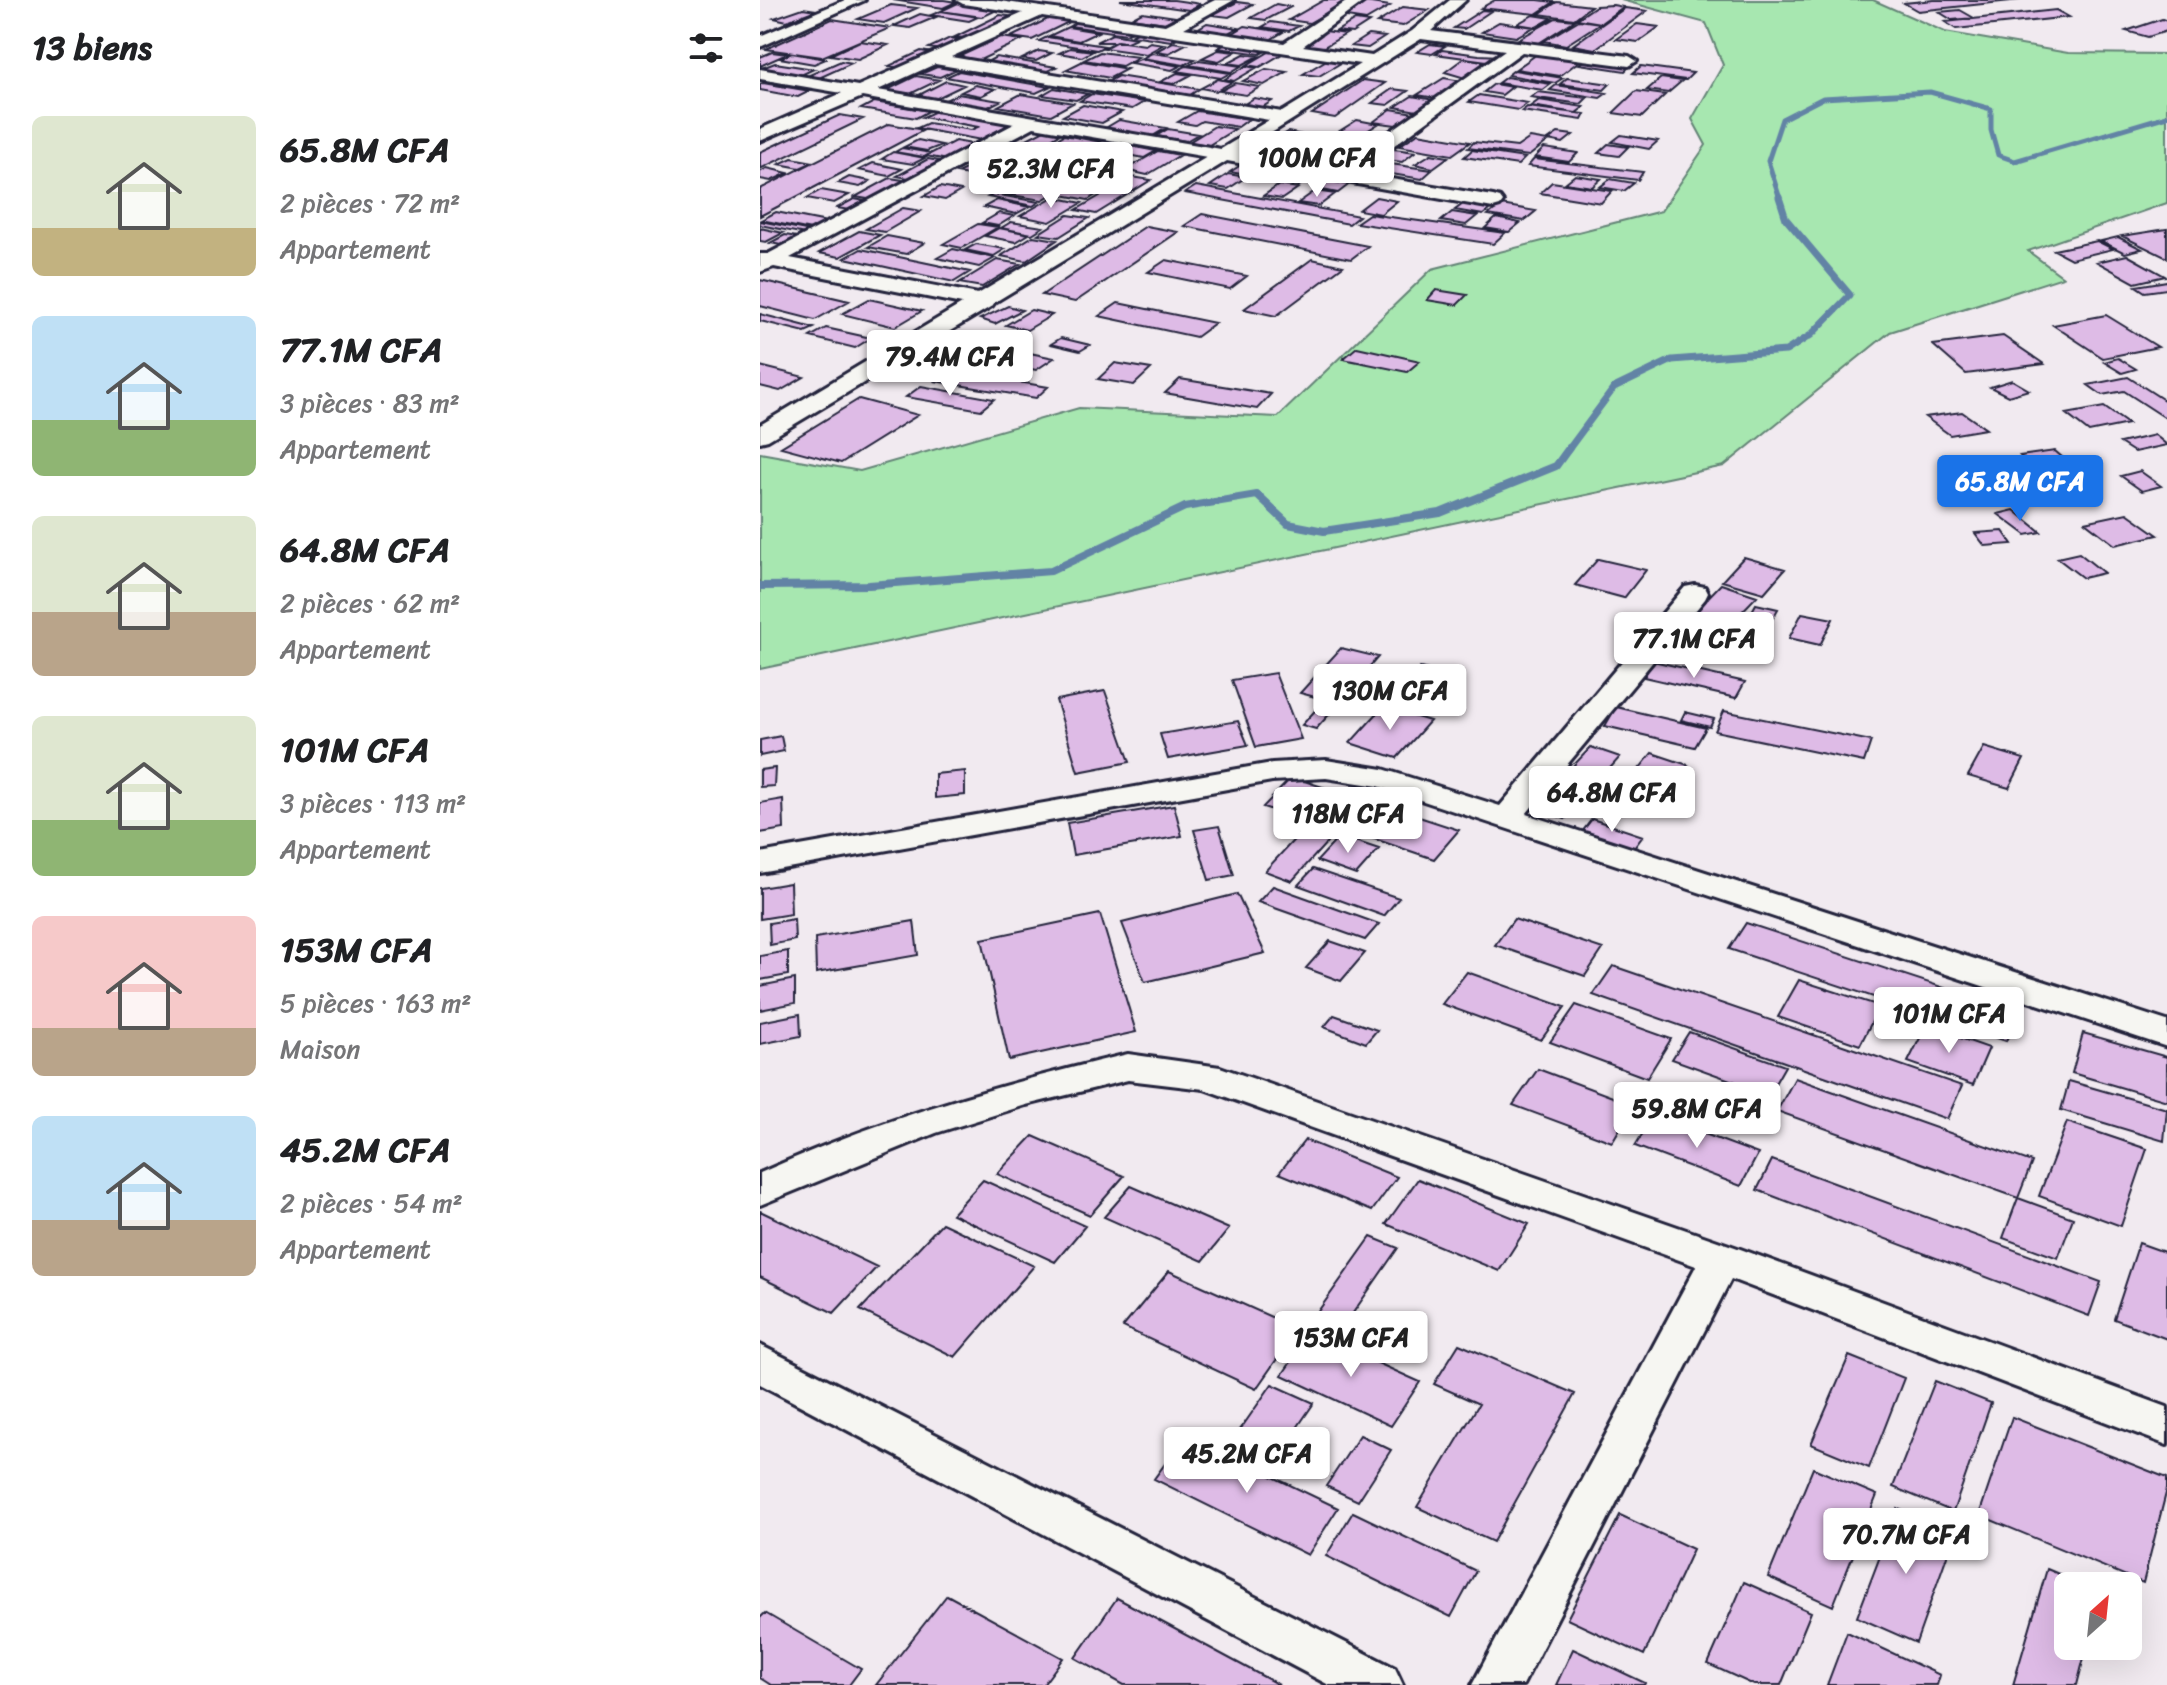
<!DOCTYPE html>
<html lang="fr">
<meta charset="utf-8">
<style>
:root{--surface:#fff;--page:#f2f2f2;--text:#202124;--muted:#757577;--accent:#1a73e8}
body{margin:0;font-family:Sriracha,sans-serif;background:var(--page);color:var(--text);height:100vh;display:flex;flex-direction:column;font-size:30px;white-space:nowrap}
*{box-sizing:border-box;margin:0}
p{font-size:26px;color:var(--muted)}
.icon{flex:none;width:44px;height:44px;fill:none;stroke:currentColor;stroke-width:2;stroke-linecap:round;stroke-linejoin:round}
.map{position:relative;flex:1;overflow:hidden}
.panel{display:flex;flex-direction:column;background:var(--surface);width:760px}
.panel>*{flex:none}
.needle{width:52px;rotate:27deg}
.controls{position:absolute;left:1294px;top:1572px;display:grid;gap:16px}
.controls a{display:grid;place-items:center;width:88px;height:88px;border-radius:12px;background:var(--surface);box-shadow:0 8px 32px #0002;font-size:40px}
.price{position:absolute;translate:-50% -68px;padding:0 18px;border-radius:8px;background:#fff;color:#222;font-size:26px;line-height:52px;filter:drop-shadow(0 2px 4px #0008)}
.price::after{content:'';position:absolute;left:50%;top:48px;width:24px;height:18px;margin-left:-12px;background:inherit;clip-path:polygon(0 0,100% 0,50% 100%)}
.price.active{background:var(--accent);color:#fff}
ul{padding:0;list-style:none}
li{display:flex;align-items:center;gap:24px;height:200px;padding:0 32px}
li span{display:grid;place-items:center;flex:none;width:224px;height:160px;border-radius:12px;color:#555}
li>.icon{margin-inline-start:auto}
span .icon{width:96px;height:96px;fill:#fffc;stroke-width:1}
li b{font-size:34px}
h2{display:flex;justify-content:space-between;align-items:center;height:96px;padding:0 32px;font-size:34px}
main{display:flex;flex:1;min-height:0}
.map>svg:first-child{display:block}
</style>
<main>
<section class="panel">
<h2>13 biens<svg class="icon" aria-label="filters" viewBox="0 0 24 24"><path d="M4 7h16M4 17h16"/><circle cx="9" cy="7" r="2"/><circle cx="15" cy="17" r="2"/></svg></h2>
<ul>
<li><span style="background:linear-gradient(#dfe7d0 70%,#c2b280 0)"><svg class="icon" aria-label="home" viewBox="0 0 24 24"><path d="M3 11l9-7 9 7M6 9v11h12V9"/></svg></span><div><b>65.8M CFA</b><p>2 pièces · 72 m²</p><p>Appartement</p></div></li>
<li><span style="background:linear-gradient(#bfe0f5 65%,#8fb573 0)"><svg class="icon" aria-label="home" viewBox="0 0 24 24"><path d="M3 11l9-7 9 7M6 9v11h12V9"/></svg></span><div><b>77.1M CFA</b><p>3 pièces · 83 m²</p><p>Appartement</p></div></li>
<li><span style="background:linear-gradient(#dfe7d0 60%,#b9a48a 0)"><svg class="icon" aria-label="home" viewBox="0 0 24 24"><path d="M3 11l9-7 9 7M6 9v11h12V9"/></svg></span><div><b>64.8M CFA</b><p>2 pièces · 62 m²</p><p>Appartement</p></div></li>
<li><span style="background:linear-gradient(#dfe7d0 65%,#8fb573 0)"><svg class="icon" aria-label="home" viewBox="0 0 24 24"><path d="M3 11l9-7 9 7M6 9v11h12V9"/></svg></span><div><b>101M CFA</b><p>3 pièces · 113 m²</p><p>Appartement</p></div></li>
<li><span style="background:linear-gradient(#f6c9c9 70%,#b9a48a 0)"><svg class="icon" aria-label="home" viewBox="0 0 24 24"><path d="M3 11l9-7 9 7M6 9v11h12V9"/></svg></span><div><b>153M CFA</b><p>5 pièces · 163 m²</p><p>Maison</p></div></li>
<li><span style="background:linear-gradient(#bfe0f5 65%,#b9a48a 0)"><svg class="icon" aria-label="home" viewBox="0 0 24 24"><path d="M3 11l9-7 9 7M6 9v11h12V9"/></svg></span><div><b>45.2M CFA</b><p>2 pièces · 54 m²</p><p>Appartement</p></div></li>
</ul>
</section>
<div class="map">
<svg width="1407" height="1685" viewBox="0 0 1407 1685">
<rect width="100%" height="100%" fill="#f1eaf0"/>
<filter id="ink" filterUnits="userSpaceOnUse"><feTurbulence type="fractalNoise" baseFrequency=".0125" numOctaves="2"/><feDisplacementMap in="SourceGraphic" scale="16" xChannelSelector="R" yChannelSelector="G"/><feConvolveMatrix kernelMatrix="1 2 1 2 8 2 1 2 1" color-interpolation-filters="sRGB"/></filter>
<g filter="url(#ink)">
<path fill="#a7e7b0" stroke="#648476" stroke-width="2" d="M861,0H1113L1185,32L1308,53L1407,54V203L1268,251L1303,277L1130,332L964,466L0,669V453L100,471L319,408L518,417L672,269L901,211L946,145L932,119L963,65L946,23Z"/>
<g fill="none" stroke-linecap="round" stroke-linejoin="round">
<path stroke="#6283a5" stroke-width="5" d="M1020,199L1008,161L1022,119L1063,98L1170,92L1231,109V130L1238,155L1255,161L1407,116"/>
<path stroke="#6283a5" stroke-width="7" d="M808,450L854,388L912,360L1026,351L1051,335L1090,295L1026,219L1019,197"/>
<path stroke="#6283a5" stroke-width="8" d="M0,586L109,585L291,571L425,507L497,495L528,524L564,531L680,513L796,466L809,448"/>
</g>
<path fill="#debbe6" stroke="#22223b" stroke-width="2" d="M133,0H184L196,2L183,8Z
M360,0H414L441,4L429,10Z
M564,0H590L549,23L529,20Z
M735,0H778L794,2L776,14L721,8Z
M1174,0H1260L1158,11L1144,3Z
M200,2L241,8L222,17L181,11Z
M477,2L493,4L469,17L452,15Z
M605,2L630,6L606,20L580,16Z
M797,2L831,6L814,19L779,14Z
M516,4L531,7L506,20L491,18Z
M131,5L157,8L124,23L98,19Z
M853,5L863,7L841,23L817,19L836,6Z
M643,7L669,10L643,26L617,23Z
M43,8L56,10L27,21L14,18Z
M865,8L887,11L835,49L813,45Z
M722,10L731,11L704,29L694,28Z
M1200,10L1214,18L1192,20L1179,12Z
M1296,10L1309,17L1196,29L1185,22Z
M181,11L218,17L209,21L171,15Z
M382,12L416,17L405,23L371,18Z
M160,14L176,17L150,28L134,26Z
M240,15L257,17L212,39L195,37Z
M773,15L792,18L776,27L757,24Z
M294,16L315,19L272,40L251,37Z
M796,18L815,20L779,43L757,40Z
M72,19L130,28L62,57L6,49Z
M1402,19L1407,21V31L1388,37L1366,31Z
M320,20L377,29L366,34L310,26Z
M595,20L609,22L592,33L577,31Z
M819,20L840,23L806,45L784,41Z
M511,22L539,26L529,31L502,27Z
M739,22L774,27L756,37L722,32Z
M447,23L478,28L468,33L437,29Z
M877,24L899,27L878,42L856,39Z
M485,26L523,32L508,41L470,35Z
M308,27L338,32L319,41L289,36Z
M383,29L425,34L411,41L371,35Z
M565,31L586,34L562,48L542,44Z
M352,34L376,38L367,42H336Z
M608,35L625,37L608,48L591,46Z
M241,37L262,40L218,61L196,58Z
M287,37L345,46L337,50L279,41Z
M190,38L209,41L187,51L169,48Z
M100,41L128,45L98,59L70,55Z
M357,41L385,45L390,42L404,44L386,54L344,48Z
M413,42L426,44L409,53L396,51Z
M469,42L511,48L500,54L458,48Z
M670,44L685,46L672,54L657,52Z
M310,48L333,51L322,57L299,53Z
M514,49L527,51L500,67L487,65Z
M458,50L475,52L459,61L442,58Z
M682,50L719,55L743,56L734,62L676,54Z
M161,51L179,54L147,69L129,66Z
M279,51L292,53L276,61L262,59Z
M12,52L27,54L0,66V57Z
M340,52L378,57L362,66L324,60Z
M780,52L823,58L800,76L756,69Z
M32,53L66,59L54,64L20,58Z
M392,53L435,59L424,65L382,58Z
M484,54L499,56L482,65L467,63Z
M236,57L296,67L283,73L223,64Z
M570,58L586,60L559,76L543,74Z
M704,58L728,62L705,78L685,72Z
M380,59L420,66L412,70L371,63Z
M826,59L871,65L865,71L819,64Z
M439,60L481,66L471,72L429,65Z
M81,61L92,63L59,78L47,76Z
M323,61L367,69L350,78L305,70Z
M15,63L54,69L41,75L2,68Z
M426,66L470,73L461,78L416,71Z
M486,66L496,68L474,81L465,79Z
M881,66L933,73L926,80L873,73Z
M177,67L195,70L180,77L161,74Z
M506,69L527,72L504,85L483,81Z
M754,70L803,78L795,83L748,75Z
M199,71L289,87L276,93L186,77Z
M417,73L431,75L414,84L400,82Z
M156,76L179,80L150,94L127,90Z
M358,76L439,89L427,97L345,83Z
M746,77L791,84L783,90L738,83Z
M684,78L702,81L676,98L657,95Z
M807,78L850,84L844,90L800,84Z
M901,78L922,81L908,93L887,90Z
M458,79L472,82L456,91L441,88Z
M603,80L625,83L575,118L552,114Z
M186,81L204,85L173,100L155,97Z
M3,83L50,91L38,97L0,90V84Z
M475,83L500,87L486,95L460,91Z
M734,84L752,87L742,95L724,92Z
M215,85L235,89L221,96L201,92Z
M796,85L847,93L840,98L790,90Z
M294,88L328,94L316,100L282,95Z
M632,89L648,91L628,105L612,103Z
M876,91L905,95L882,117L853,113Z
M778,92L827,98L821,104L771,97Z
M198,94L240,101L226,108L185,100Z
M261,94L313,103L291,115L238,106Z
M332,94L384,102L372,109L320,101Z
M719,95L768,103L758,110L709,102Z
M652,96L674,100L657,111L635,107Z
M494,98L512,101L501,108L483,105Z
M779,100L824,107L816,113L771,106Z
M114,102L169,111L156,118L101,109Z
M323,105L362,112L342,123L303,116Z
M767,107L825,114L822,120L762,111Z
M631,109L654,113L636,125L613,122Z
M178,110L252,123L221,140L157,128L168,123L211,130L218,127L163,117Z
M437,111L489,119L478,127L442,121L435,125L418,122Z
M80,115L103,119L0,169V152Z
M359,120L406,128L391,137L344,129Z
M597,120L618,124L588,143L567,139Z
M129,124L164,130L0,216V189Z
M455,126L475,129L449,145L429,142Z
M288,128L303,132L272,150L253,146Z
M408,129L438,134L426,141L396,136Z
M528,132L547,136L517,154L498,150Z
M658,133L710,142L692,155L639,146Z
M798,133L813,135L803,143L788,140Z
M304,135L341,142L329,148L292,142Z
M861,135L898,141L889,149L852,142Z
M770,138L788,141L769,156L708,148L714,142L757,147Z
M158,140L182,145L167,151L144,147Z
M548,140L574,144L566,150L539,146Z
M195,141L217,145L188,160L166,156Z
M288,144L313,148L298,157L273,153Z
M596,144L608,145L580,167L554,163L578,145L591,147Z
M848,144L868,147L859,156L838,153Z
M338,145L357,148L333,162L314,159Z
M365,145L396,151L384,158L353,152Z
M234,147L257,151L224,169L201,165Z
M142,148L171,153L164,157L135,152Z
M784,148L818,153L809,162L775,157Z
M634,149L655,152L642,162L621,159Z
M712,150L765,158L758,165L704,157Z
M398,151L420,155L387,175L365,170Z
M133,152L165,158L153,164L122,159Z
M532,152L557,156L548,163L523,159Z
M269,153L295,158L284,164L258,159Z
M671,154L688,157L673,168L655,164Z
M32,158L53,162L40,168L19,164Z
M168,159L185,162L154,179L137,176Z
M774,159L883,172L878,180L768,166Z
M305,160L336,166L303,184L272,177Z
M617,162L672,170L662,179L607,170Z
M113,163L142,169L129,176L99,170Z
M481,165L525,173L515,180L470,172Z
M247,166L277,172L267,177L237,171Z
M7,168L28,173L11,181L0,179V172Z
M208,168L228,172L218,177L197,173Z
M468,174L486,177L468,189L450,186Z
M534,175L551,177L539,186L523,183Z
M815,175L841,179L832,187L805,183Z
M89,177L110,181L100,187L78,183Z
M372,177L391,180L336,214L316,210Z
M130,178L150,181L114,200L95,197Z
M271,179L306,186L282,200L246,194Z
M850,179L874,183L864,191L840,187Z
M318,180L351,186L342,192L309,185Z
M570,180L591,183L578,193L557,189Z
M792,182L852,191L841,203L780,193Z
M519,185L538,188L522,199L503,196Z
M309,186L340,192L328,200L297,194Z
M436,186L599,216L589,224L425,193Z
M180,187L201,191L185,200L164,196Z
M61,190L89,195L74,203L47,198Z
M555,191L575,194L559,206L538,203Z
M234,194L279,202L273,206L228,197Z
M293,197L322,203L290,222L260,216Z
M616,197L637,201L621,214L599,210Z
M94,199L111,202L95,211L77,208Z
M237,200L269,207L256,214L224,207Z
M707,201L735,205L723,215L695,210Z
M741,205L776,211L764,221L728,215Z
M143,208L161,211L125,232L106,229Z
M16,212L72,223L56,231L1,220Z
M692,212L717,216L706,225L681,221Z
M239,213L254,216L238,226L222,223Z
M442,214L608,246L591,259L424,226Z
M609,214L745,233L733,244L596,223Z
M308,215L329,218L299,237L278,234Z
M736,218L760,223L749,232L725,228Z
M0,221L51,231L45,234L0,225Z
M251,222L283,227L272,234L241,228Z
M218,224L238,227L202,248L183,244Z
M386,226L418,232L315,302L282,295Z
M0,228L23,233L6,242L0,241Z
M239,228L269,234L256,242L225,236Z
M1407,229V258L1362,236Z
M99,231L120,235L80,257L59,253Z
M25,235L43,238L27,246L10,243Z
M127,236L164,243L146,254L108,247Z
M273,236L297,240L266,261L241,256Z
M1358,237L1382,249L1365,253L1341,241Z
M1337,241L1353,249L1311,259L1294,250Z
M216,244L245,249L234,256L205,250Z
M101,249L210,272L194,282L85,258Z
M193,249L235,258L219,267L177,258Z
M1367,255L1405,276L1375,283L1337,262Z
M552,259L583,266L516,316L484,309Z
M237,260L260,264L222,287L199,283Z
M406,260L487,276L470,289L388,272Z
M0,280L89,301L55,320L0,306Z
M1407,281V289L1385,292L1376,286Z
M676,290L707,295L697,305L667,300Z
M109,299L162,311L135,327L82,314Z
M358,303L455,323L436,337L339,316Z
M248,306L262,310L235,324L220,319Z
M271,310L292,315L267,330L246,325Z
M0,314L54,328L45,332L0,321Z
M1346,315L1398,347L1343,358L1293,325Z
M66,328L111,338L95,348L50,337Z
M1243,336L1284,364L1206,374L1173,345Z
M301,338L330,345L320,351L291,344Z
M597,347L660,361L647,372L583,359Z
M180,353L194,355L164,378L151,376Z
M270,353L294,358L276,370L251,365Z
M1358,358L1376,369L1362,373L1344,362Z
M355,363L391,369L374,385L338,379Z
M0,366L44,377L20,391L0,386Z
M188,370L288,387L276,398L175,381Z
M1368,377L1407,402V419L1364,391L1342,395L1328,385Z
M420,379L511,394L497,409L405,393Z
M1252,380L1269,390L1248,396L1230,387Z
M161,386L234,399L221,410L146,397Z
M99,399L158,415L81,463L21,447Z
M1344,407L1368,424L1329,432L1306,414Z
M1202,412L1226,429L1190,435L1165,417Z
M1395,435L1407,445L1374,452L1360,443Z
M1295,451L1317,470L1281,475L1260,456Z
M1380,471L1401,486L1382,491L1361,476Z
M1254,510L1281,532L1266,535L1238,514Z
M1367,513L1398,535L1355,545L1325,522Z
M1243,531L1252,544L1225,546L1215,533Z
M1319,553L1344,573L1323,578L1297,558Z
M984,557L1025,569L1004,593L962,581Z
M838,559L886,570L864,598L815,585Z
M961,584L997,596L971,623L935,611Z
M996,604L1018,609L1004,634L982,629Z
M1042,613L1073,619L1060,645L1029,638Z
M581,648L618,657L578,703L540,693Z
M893,661L985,682L976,698L884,677Z
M660,668L702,678L672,715L629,704Z
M515,673L541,739L496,747L472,680Z
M345,691L370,762L318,772L296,700Z
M561,704L575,708L556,729L542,725Z
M623,707L670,721L637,758L590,743Z
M856,707L946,728L935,747L845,726Z
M964,711L1111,741L1104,762L955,731Z
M925,712L954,719L950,727L921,720Z
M478,721L488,745L408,759L400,734Z
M21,736L24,751L0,756V740Z
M831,747L860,757L805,819L774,807Z
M1224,747L1264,759L1249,788L1208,776Z
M892,753L928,765L902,800L864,788Z
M15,768L14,786L0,787V770Z
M205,771V795L175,798V774Z
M532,777L596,798L568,828L503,807Z
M23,799L24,829L0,833V803Z
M607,800L699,830L674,859L582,828Z
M414,805L422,836L313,855L307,823Z
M832,819L883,836L874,848L822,832Z
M459,826L474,875L449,880L434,830Z
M542,831L569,840L532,881L505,871Z
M580,836L619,849L596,875L557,861Z
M553,869L639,898L624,916L538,885Z
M30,883L31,914L0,919V888Z
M513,886L619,924L605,940L498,902Z
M477,894L505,953L385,982L362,923Z
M340,914L376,1032L249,1060L222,939Z
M34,919L35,940L10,945L9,923Z
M754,919L843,949L825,976L735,945Z
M154,921L158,955L56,973L55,938Z
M986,923L1258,1012L1246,1041L969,949Z
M570,941L605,953L581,981L546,968Z
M28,951V975L0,980V956Z
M853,966L1202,1086L1187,1119L833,995Z
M707,972L805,1007L781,1040L682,1004Z
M35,979V1003L0,1010V986Z
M1039,980L1120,1006L1100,1045L1018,1017Z
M816,1005L911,1039L887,1078L790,1042Z
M40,1014L41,1036L0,1044V1022Z
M574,1015L617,1030L606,1043L564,1027Z
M1166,1026L1229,1048L1213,1085L1148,1062Z
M929,1032L1025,1066L1009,1094L912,1059Z
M1323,1033L1407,1057V1101L1312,1073Z
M778,1069L874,1105L852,1142L753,1105Z
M1035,1078L1272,1162L1258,1198L1017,1111Z
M1309,1081L1407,1109L1404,1141L1301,1110Z
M894,1115L998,1154L981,1186L875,1146Z
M1307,1122L1387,1149L1361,1226L1279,1196Z
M273,1136L364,1176L330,1215L237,1174Z
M545,1140L637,1177L612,1211L519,1173Z
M1012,1160L1341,1282L1329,1316L997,1190Z
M658,1179L769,1224L739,1271L626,1224Z
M223,1180L325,1226L295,1262L192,1214Z
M371,1186L469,1229L443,1261L344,1217Z
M1258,1198L1313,1218L1298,1258L1243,1238Z
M0,1211L117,1267L74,1313L0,1277Z
M182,1223L274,1266L195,1357L100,1310Z
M611,1237L638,1248L577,1336L549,1324Z
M1379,1243L1407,1253V1339L1354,1319Z
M409,1271L538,1329L496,1389L363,1327Z
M551,1333L660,1382L631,1426L522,1375Z
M699,1344L815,1394L733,1542L657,1507L719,1404L674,1384Z
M1089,1356L1144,1378L1109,1468L1051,1444Z
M1175,1381L1231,1403L1193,1512L1133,1487Z
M512,1384L554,1403L517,1457L475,1437Z
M1252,1417L1407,1478V1489L1383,1583L1219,1515Z
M426,1435L578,1508L548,1555L394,1479Z
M600,1435L631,1450L598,1501L566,1486Z
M1053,1468L1117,1495L1073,1606L1008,1577Z
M1138,1509L1195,1533L1156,1643L1097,1617Z
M593,1512L716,1571L691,1617L566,1556Z
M860,1515L933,1549L884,1655L807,1619Z
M1287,1569L1327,1586H1308V1646H1327L1317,1685H1253Z
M984,1582L1051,1612L1021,1685H994L948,1664Z
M187,1595L303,1658L283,1685H116Z
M357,1598L519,1685H364L315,1658Z
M5,1613L101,1669L89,1685H11L0,1678V1618Z
M1087,1632L1180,1675L1177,1685H1067Z
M813,1649L885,1683L884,1685H796Z"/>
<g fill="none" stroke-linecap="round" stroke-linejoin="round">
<g stroke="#22223b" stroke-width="6">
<path id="street" d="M85,0H105L0,47V36Z
M196,0H233L405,25L455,0H474L424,28L524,43L589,0H606L543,46L612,56L652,31L690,0H706L671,31L869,56L877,61L869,66L762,52L596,173L733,196L740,198L743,202L740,206L733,208L467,161L235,302L232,306L8,440L0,442V425L202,304L14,267L0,272V254H8L254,124L102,97L0,141V129L82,93L0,79V69L98,86L263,13L203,4ZM282,16L600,64L522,112L191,57ZM661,39L745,50L577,169L481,152ZM175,64L509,120L461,149L118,90ZM274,127L447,157L218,294L30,258Z
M935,585L945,587L948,593L945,599L766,814L1407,1021V1047L618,786L566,778L512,781L0,873V853L512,763L566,760L623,769L740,806L925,587Z
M368,1054L460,1067L975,1247L1407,1407V1445L971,1279L763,1685H712L936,1266L444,1089L368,1080L266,1105L176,1133L0,1205V1173C118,1119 242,1084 368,1054Z
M0,1345L635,1668L643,1685H569L0,1384Z"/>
</g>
<use href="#street" fill="#f6f6f2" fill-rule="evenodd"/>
</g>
</g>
</svg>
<div class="controls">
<a><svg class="needle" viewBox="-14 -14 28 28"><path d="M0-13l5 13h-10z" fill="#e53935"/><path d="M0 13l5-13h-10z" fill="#757577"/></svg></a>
</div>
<b class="price" style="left:557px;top:199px">100M CFA</b>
<b class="price" style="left:291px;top:210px">52.3M CFA</b>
<b class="price" style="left:190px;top:398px">79.4M CFA</b>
<b class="price active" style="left:1260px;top:523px">65.8M CFA</b>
<b class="price" style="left:934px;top:680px">77.1M CFA</b>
<b class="price" style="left:630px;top:732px">130M CFA</b>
<b class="price" style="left:852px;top:834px">64.8M CFA</b>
<b class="price" style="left:588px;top:855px">118M CFA</b>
<b class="price" style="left:1189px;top:1055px">101M CFA</b>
<b class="price" style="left:937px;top:1150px">59.8M CFA</b>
<b class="price" style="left:591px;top:1379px">153M CFA</b>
<b class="price" style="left:487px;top:1495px">45.2M CFA</b>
<b class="price" style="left:1146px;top:1576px">70.7M CFA</b>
</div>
</main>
